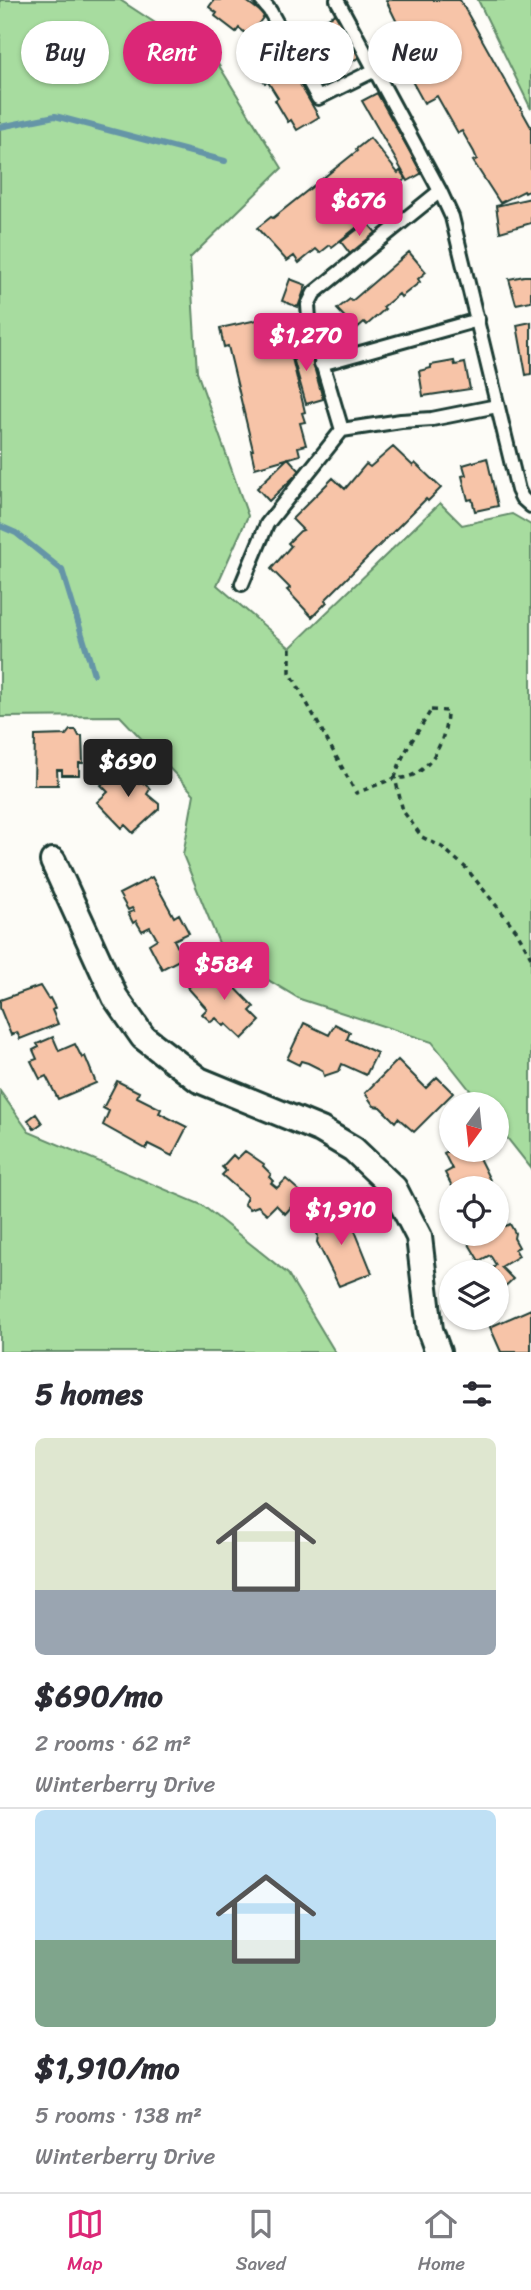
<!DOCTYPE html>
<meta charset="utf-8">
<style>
:root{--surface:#fff;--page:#f7f7f7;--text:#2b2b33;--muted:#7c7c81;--line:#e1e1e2;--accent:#db2777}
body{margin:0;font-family:Sriracha,sans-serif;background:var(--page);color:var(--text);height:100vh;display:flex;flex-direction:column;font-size:26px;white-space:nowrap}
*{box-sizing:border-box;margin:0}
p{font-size:23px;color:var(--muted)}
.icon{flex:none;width:38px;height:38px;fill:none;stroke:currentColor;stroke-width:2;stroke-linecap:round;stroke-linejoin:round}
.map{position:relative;height:1352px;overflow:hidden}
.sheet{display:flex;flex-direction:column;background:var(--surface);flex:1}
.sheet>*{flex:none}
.guide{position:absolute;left:21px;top:21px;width:490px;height:63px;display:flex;gap:14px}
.needle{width:46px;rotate:195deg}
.fabs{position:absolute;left:439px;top:1092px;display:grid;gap:14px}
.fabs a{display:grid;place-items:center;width:70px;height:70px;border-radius:50%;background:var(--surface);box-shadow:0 2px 5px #0004;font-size:35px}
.price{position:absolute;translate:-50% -60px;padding:0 16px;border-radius:7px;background:var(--accent);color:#fff;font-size:23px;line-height:46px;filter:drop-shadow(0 2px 4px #0008)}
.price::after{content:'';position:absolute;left:50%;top:42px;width:21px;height:16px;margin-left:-10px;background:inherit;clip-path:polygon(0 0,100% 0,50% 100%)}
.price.current{background:#222;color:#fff}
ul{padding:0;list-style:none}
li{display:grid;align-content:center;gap:14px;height:371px;padding:0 35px}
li+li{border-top:2px solid var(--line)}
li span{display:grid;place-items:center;height:217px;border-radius:10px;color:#555}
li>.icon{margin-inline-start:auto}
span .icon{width:126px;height:126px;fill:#fffc;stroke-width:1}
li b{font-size:30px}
h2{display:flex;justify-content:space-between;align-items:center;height:84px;padding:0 35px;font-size:30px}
.pill{padding:0 24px;border-radius:32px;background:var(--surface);box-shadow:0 2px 5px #0004;font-size:24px;line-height:63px}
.pill.current{background:var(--accent);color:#fff}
.menu{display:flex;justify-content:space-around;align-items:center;height:98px;border-top:2px solid var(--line);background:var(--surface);font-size:19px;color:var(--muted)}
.menu a{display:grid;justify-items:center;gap:4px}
.menu .current{color:var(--accent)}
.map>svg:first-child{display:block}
</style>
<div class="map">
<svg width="531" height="1352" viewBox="0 0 531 1352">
<rect width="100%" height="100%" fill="#fdfcf7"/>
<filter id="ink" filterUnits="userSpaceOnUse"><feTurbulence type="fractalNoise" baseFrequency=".0143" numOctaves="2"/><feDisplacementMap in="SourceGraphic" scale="14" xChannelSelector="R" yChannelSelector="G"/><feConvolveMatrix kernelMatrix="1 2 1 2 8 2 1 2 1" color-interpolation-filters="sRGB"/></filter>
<g filter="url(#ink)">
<path fill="#a7dc9f" stroke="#638c6a" stroke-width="2" d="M0,0H120L218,64L282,168L190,258L197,372L248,516L217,585L290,648L440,503L462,525L512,514L531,525V1168L497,1125V1104H481L432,1042L300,999L223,953L183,855L194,794L120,716L0,717Z
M478,0H531V109Z
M0,1091L29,1132L202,1205L288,1274L335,1352H0Z"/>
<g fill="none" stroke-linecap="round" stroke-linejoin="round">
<path stroke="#6595a7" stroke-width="6" d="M0,127L55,116L225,161
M0,526L16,533L62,570L94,674"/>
</g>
<path fill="#f7c4a8" stroke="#1f3d34" stroke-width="2" d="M214,0H245L265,15L249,36L239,28L236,32L215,16L217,13L209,7Z
M386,0H460L531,127V190L525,193L524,191L500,203L473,161L477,159L474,152L462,131L458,133L437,96L424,103L396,52L411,43L409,39L406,41Z
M335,14L360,57L345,65L320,22Z
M272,36L319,117L297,130L291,120L288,122L275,100L278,98L268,82L265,83L253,61L256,59L251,50Z
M377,93L422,173L408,181L362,101Z
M370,138L398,173L400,171L406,179L387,191L380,199L382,203L369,213L371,216L332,247L330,245L320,253L316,249L299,263L294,256L287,261L257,228L271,217L273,218L357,151L356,149Z
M531,198V223L500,232L496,206Z
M367,222L378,235L351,255L341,242Z
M409,252L426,272L418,279L420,282L401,297L399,294L383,307L385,309L367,325L364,322L356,329L337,309L350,299L352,301Z
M524,276H531V301L516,304L509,279Z
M290,279L306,285L298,307L282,301Z
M278,316L280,325L276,326L281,346L285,345L288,355L291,354L305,412L302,413L305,422L300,423L306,445L298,447L300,455L255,468L251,450H253L228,346L224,347L220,328L266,318L268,326L270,325L268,318Z
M531,322V374L526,375L517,325Z
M307,342L323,399L306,404L290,347Z
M454,361L455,365L465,363L470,389L423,396L419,371L431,368V365Z
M393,447L413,466L415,463L441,488L428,501L426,499L325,600L327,602L312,617L287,590L290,588L271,569L291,546L288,543L300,531L303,530L292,519L333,478L345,489L366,464L370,467Z
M288,458L300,471L269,501L257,488Z
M487,458L498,506L475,511L472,499L468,500L462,476L466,475L463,465Z
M70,730H76L79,736H82L83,763H79V775H62V770H57L58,785H34L35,736L66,735Z
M130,763L142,776L136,782L146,784L150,789L147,794L159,804V809L133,833L125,825L122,828L97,802L108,792L101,785L122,765L125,768Z
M152,877L174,917L179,914L189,933L174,940L183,958L162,969L149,944L157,939L150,927L142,931L136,921L133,923L128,913L134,911L132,908L128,910L119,894Z
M210,966L222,974L254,1007L250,1011L260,1021L242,1039L226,1024L224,1026L216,1018L211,1022L202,1014L207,1009L188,988Z
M40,986L48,999L50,998L55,1008L52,1010L58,1024L20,1039L17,1032L11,1035L0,1008V1000Z
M304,1023L329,1035L335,1024L350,1032L347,1039L377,1053L366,1075L342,1064L339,1071L324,1076L322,1070L308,1063L301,1061L299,1065L287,1059Z
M53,1037L59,1051L75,1044L82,1058L85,1056L96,1083L58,1099L46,1076L40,1079L31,1061L37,1059L33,1050L39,1047L37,1044Z
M398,1060L426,1088L437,1077L453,1093L414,1132L398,1118L395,1122L380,1107L374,1106L365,1093Z
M117,1081L139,1092L137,1097L161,1109L159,1113L187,1127L172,1156L148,1144L146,1149L103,1125L109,1111L103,1108Z
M36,1114L42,1123L34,1129L28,1120Z
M452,1149L475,1150L494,1188H453L445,1173L452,1169L444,1153Z
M245,1151L264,1164L263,1166L271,1174L269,1177L273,1181L271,1183L277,1188L286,1179L303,1194L285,1214L276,1205L267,1214L258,1206L250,1209L244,1204L247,1197L222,1175L226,1171L222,1167L233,1155L237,1159Z
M339,1207L346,1224L351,1221L372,1273L339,1286L317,1242L318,1236L311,1220Z
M497,1211L506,1226L510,1224L515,1233L514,1238L519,1247L515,1249L519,1256L501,1267L513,1279L497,1294V1272H489L496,1265L490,1255L479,1261L463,1234H497Z
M531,1309V1352H501L490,1327Z"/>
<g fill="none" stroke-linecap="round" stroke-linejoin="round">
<g stroke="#1f3d34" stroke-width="18">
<path id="service" d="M261,0L270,11L318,98L375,70
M337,0L440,191L452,217L518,490L522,498L531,506
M440,191L314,293L308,305L309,319L342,430L401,421L432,419L497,406
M321,364L478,320
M242,584L267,524L342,430"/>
</g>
<g stroke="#1f3d34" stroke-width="30">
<path id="minor" d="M53,861L115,997L143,1037L199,1080L321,1130L353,1149L394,1188L419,1237L430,1330L438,1352"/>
</g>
<path stroke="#1f3d34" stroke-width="3.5" stroke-dasharray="5 5" stroke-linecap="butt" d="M290,648V672L356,793L395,778L403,811L422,837L442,847L466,868L516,930L531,957
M431,710L447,711C447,740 428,781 395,778C401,753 418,733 431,710Z"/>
<use href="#service" stroke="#fdfcf7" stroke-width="12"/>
<use href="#minor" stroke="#fdfcf7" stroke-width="24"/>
</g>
</g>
</svg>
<div class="fabs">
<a><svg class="needle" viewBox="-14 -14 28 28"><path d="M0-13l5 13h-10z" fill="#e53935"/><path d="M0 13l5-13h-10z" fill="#7c7c81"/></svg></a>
<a><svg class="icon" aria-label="locate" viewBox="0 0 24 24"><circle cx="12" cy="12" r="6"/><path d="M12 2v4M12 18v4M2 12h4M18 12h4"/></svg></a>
<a><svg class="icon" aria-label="layers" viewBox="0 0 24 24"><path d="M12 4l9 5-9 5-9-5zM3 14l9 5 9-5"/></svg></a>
</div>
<b class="price" style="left:359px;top:238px">$676</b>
<b class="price" style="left:306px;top:373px">$1,270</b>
<b class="price current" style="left:128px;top:799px">$690</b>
<b class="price" style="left:224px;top:1002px">$584</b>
<b class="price" style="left:341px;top:1247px">$1,910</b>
<div class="guide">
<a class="pill">Buy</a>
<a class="pill current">Rent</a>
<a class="pill">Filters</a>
<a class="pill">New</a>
</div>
</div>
<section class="sheet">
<h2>5 homes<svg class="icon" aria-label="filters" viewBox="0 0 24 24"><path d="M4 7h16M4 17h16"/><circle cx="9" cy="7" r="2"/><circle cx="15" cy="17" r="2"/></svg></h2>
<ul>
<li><span style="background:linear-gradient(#dfe7d0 70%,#9aa5b1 0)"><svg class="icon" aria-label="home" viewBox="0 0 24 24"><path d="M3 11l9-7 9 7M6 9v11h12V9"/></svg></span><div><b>$690/mo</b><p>2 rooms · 62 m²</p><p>Winterberry Drive</p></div></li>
<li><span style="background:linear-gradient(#bfe0f5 60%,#7fa58c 0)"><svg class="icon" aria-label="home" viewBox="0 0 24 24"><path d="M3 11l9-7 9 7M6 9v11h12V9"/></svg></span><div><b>$1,910/mo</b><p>5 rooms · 138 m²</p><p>Winterberry Drive</p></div></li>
</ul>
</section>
<nav class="menu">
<a class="current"><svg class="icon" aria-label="map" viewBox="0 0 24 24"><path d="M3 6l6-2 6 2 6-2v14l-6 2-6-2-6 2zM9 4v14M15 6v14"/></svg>Map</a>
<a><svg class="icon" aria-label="saved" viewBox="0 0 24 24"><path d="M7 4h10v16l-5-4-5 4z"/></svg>Saved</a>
<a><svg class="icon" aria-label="home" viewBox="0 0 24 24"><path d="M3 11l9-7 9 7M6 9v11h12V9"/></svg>Home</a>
</nav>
